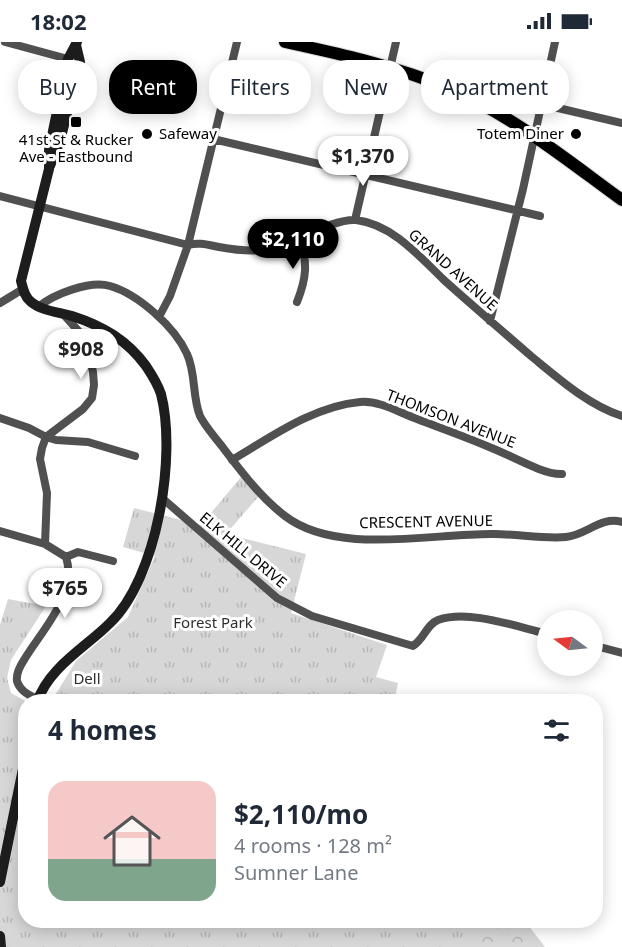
<!DOCTYPE html>
<meta charset="utf-8">
<style>
:root{--surface:#fff;--page:#f2f2f3;--text:#1f2937;--muted:#747a83;--accent:#000}
body{margin:0;font-family:"Noto Sans",sans-serif;background:var(--page);color:var(--text);height:100vh;display:flex;flex-direction:column;font-size:22px;white-space:nowrap}
*{box-sizing:border-box;margin:0}
p{font-size:20px;color:var(--muted)}
.icon{flex:none;width:33px;height:33px;fill:none;stroke:currentColor;stroke-width:2;stroke-linecap:round;stroke-linejoin:round}
.map{position:relative;flex:1;overflow:hidden}
.details{position:absolute;left:18px;top:652px;width:585px;height:234px;display:flex;flex-direction:column;background:var(--surface);border-radius:24px;box-shadow:0 3px 15px #0003}
.details>*{flex:none}
.top-card{position:absolute;left:18px;top:18px;width:586px;height:54px;display:flex;gap:12px}
.needle{width:39px;rotate:285deg}
.controls{position:absolute;left:537px;top:568px;display:grid;gap:12px}
.controls a{display:grid;place-items:center;width:66px;height:66px;border-radius:50%;background:var(--surface);box-shadow:0 3px 15px #0003;font-size:30px}
.price{position:absolute;translate:-50% -51px;padding:0 14px;border-radius:21px;background:#fff;color:#222;font-size:20px;line-height:39px;filter:drop-shadow(0 2px 3px #0008)}
.price::after{content:'';position:absolute;left:50%;top:36px;width:18px;height:14px;margin-left:-9px;background:inherit;clip-path:polygon(0 0,100% 0,50% 100%)}
.price.current{background:var(--accent);color:#fff}
ul{padding:0;list-style:none}
li{display:flex;align-items:center;gap:18px;height:150px;padding:0 30px}
li span{display:grid;place-items:center;flex:none;width:168px;height:120px;border-radius:18px;color:#555}
li>.icon{margin-inline-start:auto}
span .icon{width:72px;height:72px;fill:#fffc;stroke-width:1}
li b{font-size:26px}
h2{display:flex;justify-content:space-between;align-items:center;height:72px;padding:0 30px;font-size:26px}
.pill{padding:0 21px;border-radius:24px;background:var(--surface);box-shadow:0 3px 15px #0003;font-size:21px;line-height:54px}
.pill.current{background:var(--accent);color:#fff}
.status{display:flex;justify-content:space-between;align-items:center;height:42px;padding:0 30px;background:var(--surface);direction:ltr}
.status svg{height:16px;fill:currentColor}
.map>svg:first-child{display:block}
</style>
<div class="status"><b>18:02</b><svg viewBox="0 0 49 12"><path d="M0 12V9h3v3zM5 12V6h3v6zM10 12V3h3v9zM15 12V0h3v12zM26 1h20v11H26zM47 4h2v5h-2z"/></svg></div>
<div class="map">
<svg width="622" height="905" viewBox="0 0 622 905">
<defs>
<pattern id="forest-crowns" width="20" height="18" patternUnits="userSpaceOnUse" patternTransform="scale(1.5)"><rect width="20" height="18" fill="#d7d7d7"/><path d="M2 6a3 3 0 1 1 6 0M12 15a3 3 0 1 1 6 0" fill="none" stroke="#b7b7b7"/></pattern>
<pattern id="park-tufts" width="24" height="20" patternUnits="userSpaceOnUse" patternTransform="scale(1.5)"><rect width="24" height="20" fill="#d7d7d7"/><path d="M3 7l-1-3M5 7V3M7 7l1-3M15 17l-1-3M17 17v-4M19 17l1-3" fill="none" stroke="#b7b7b7"/></pattern>
</defs>
<rect width="100%" height="100%" fill="#fff"/>
<path fill="url(#forest-crowns)" d="M434,879H525L545,905H429Z"/>
<path fill="url(#park-tufts)" d="M241,435L259,454L226,492L306,512L291,571L387,603L376,635L398,641L394,660H51L76,619L128,575L155,514L123,505L134,466L201,483Z
M8,557L46,564L11,618L7,636L11,651L27,660H26V879H481L474,905H0V583Z"/>
<g fill="none" stroke-linecap="round" stroke-linejoin="round">
<g stroke="#dbdbdb" stroke-width="14">
<path id="primary" d="M285,0C340,12 396,24 448,46C512,73 567,118 622,158"/>
</g>
<path stroke="#505050" stroke-width="8" d="M5,0L68,17
M541,62L622,81
M213,97L540,174
M0,154L188,203C200,200 208,203 219,205C235,208 254,210 269,207C294,201 334,176 356,178C392,182 420,215 445,239C473,264 502,289 531,314C558,336 588,363 622,374
M355,178L396,0
M297,260C307,235 307,222 301,197
M0,261L23,247
M38,265C54,252 90,238 110,244C138,252 175,285 187,312C196,331 192,354 200,374C205,384 214,394 221,403C240,428 260,455 285,474C337,514 432,491 494,492C518,492 543,497 566,495C587,493 600,474 622,480
M160,273L170,254L188,203L237,0
M490,279L523,147L555,0
M0,376L29,386L46,395L56,398L88,400L135,414
M232,418C271,395 314,364 360,360C379,358 400,371 417,377C443,387 469,396 494,407C512,414 544,433 562,432
M162,456L277,556L312,574L413,604C425,596 426,583 438,578C469,567 517,585 548,592
M0,489L45,502L66,515
M45,502L47,451L40,417L42,406L46,395L83,367L92,356L94,343L93,330L87,303L83,294L64,273
M66,515L78,510L113,519
M592,603L622,611
M37,657C29,653 20,649 17,639C16,632 20,624 24,618C42,588 78,552 66,515"/>
<path stroke="#1d1d1d" stroke-width="10" d="M50,124L60,99L80,20L76,3
M37,660C49,625 85,606 110,581C157,536 177,414 161,352C158,343 152,333 146,324C127,298 103,284 72,274C59,270 41,269 30,259C24,254 23,246 21,239L49,127V108L68,17L77,0
M0,840L26,712
M0,894L1,905"/>
<use href="#primary" stroke="#000" stroke-width="12"/>
</g>
<g fill="#000" stroke="#fff" stroke-width="2">
<rect x="70" y="74" width="12" height="12" rx="3"/>
<circle cx="147" cy="92" r="6"/>
<circle cx="576" cy="92" r="6"/>
</g>
<g text-anchor="middle" stroke-width="6" stroke-linejoin="round" paint-order="stroke">
<g font-size="15" fill="#000" stroke="#fff" text-anchor="start">
<text x="159" y="97">Safeway</text>
<text x="564" y="97" text-anchor="end">Totem Diner</text>
<text x="76" y="103" text-anchor="middle">41st St &amp; Rucker<tspan x="76" dy="17">Ave - Eastbound</tspan></text>
</g>
<g font-size="15" fill="#000" stroke="#fff">
<text transform="translate(453 228) rotate(42)" y="5">GRAND AVENUE</text>
<text transform="translate(451 377) rotate(21)" y="5">THOMSON AVENUE</text>
<text transform="translate(426 480) rotate(-1)" y="5">CRESCENT AVENUE</text>
<text transform="translate(243 508) rotate(40)" y="5">ELK HILL DRIVE</text>
</g>
<g font-size="15" fill="#2e2e2e" stroke="#fff">
<text x="213" y="586">Forest Park</text>
<text x="87" y="642">Dell</text>
</g>
</g>
</svg>
<div class="controls">
<a><svg class="needle" viewBox="-14 -14 28 28"><path d="M0-13l5 13h-10z" fill="#e53935"/><path d="M0 13l5-13h-10z" fill="#747a83"/></svg></a>
</div>
<b class="price" style="left:363px;top:145px">$1,370</b>
<b class="price current" style="left:293px;top:228px">$2,110</b>
<b class="price" style="left:81px;top:338px">$908</b>
<b class="price" style="left:65px;top:577px">$765</b>
<div class="top-card">
<a class="pill">Buy</a>
<a class="pill current">Rent</a>
<a class="pill">Filters</a>
<a class="pill">New</a>
<a class="pill">Apartment</a>
</div>
<section class="details">
<h2>4 homes<svg class="icon" aria-label="filters" viewBox="0 0 24 24"><path d="M4 7h16M4 17h16"/><circle cx="9" cy="7" r="2"/><circle cx="15" cy="17" r="2"/></svg></h2>
<ul>
<li><span style="background:linear-gradient(#f6c9c9 65%,#7fa58c 0)"><svg class="icon" aria-label="home" viewBox="0 0 24 24"><path d="M3 11l9-7 9 7M6 9v11h12V9"/></svg></span><div><b>$2,110/mo</b><p>4 rooms · 128 m²</p><p>Sumner Lane</p></div></li>
</ul>
</section>
</div>
